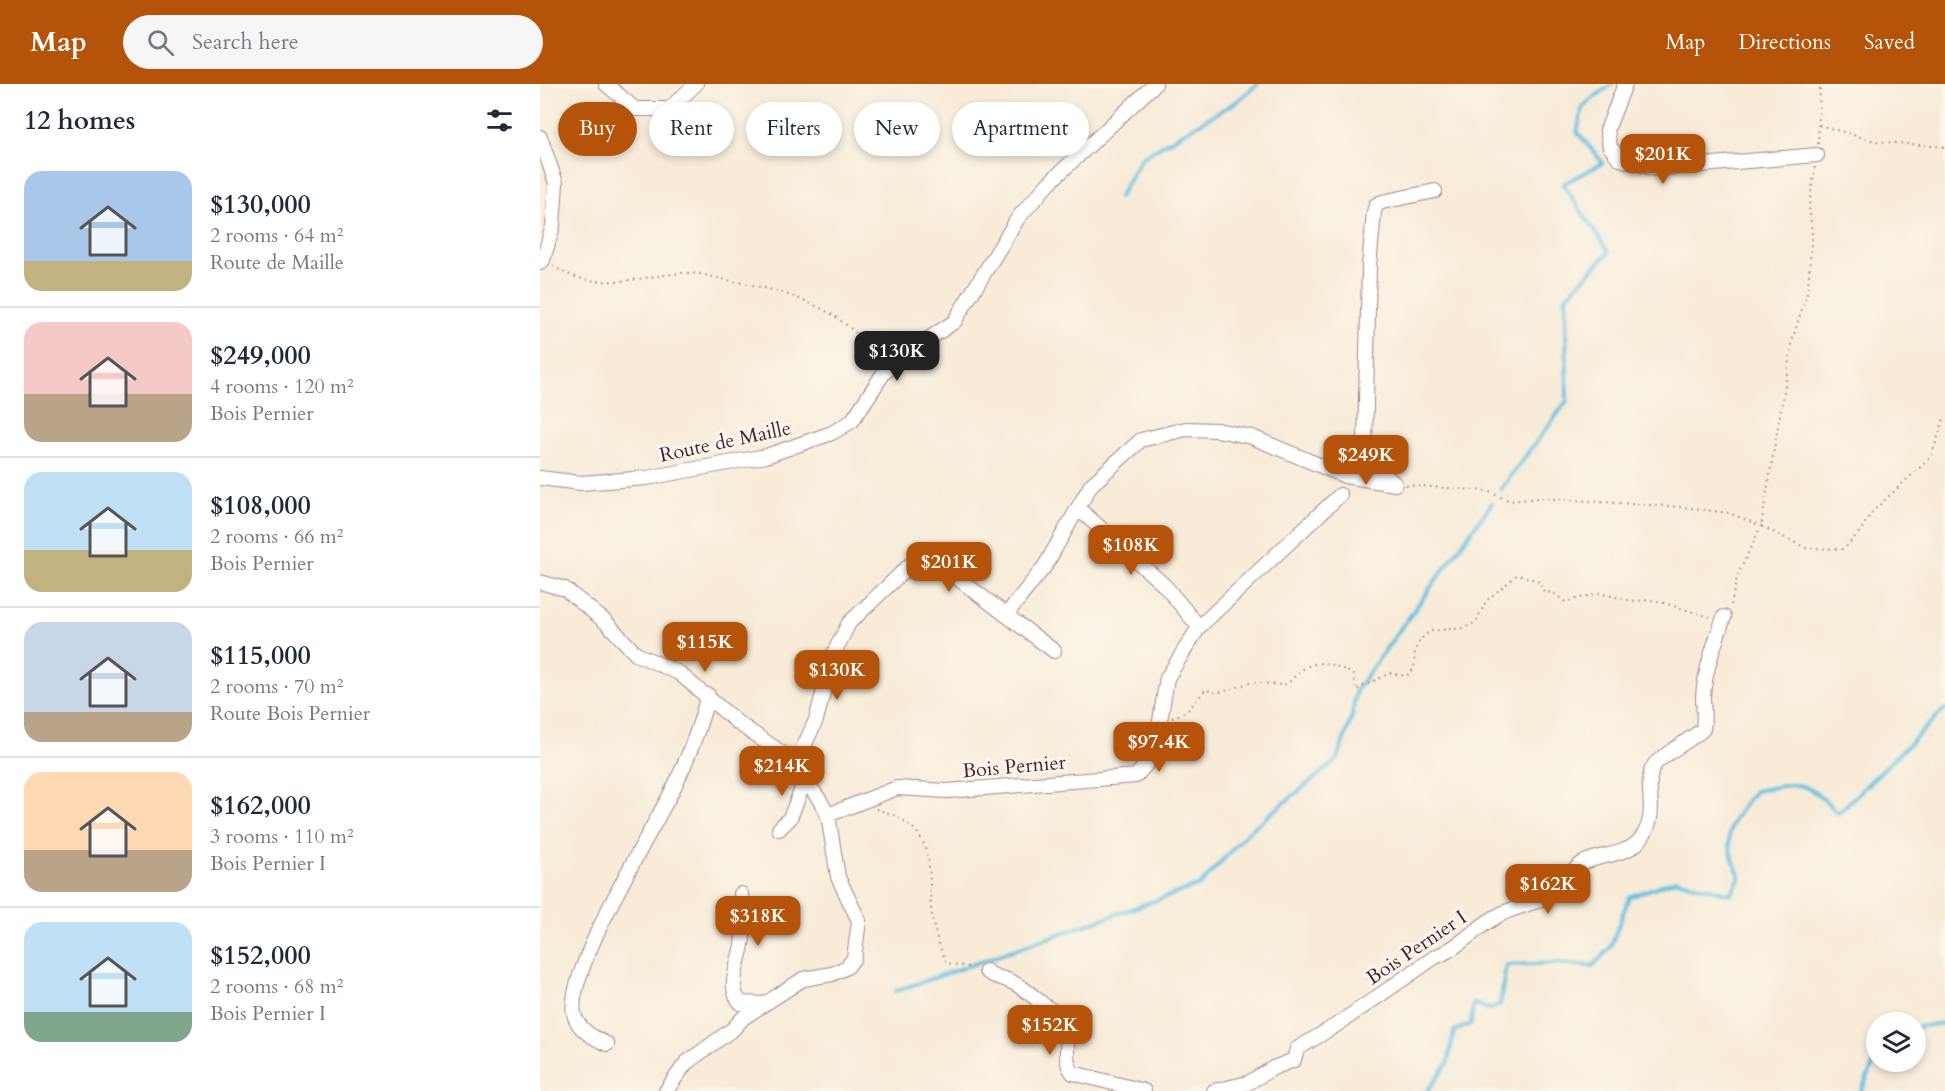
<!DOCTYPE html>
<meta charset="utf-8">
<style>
:root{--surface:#fff;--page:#f6f6f7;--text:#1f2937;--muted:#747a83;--line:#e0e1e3;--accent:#b45309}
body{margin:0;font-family:Cardo,serif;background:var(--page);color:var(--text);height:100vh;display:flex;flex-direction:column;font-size:22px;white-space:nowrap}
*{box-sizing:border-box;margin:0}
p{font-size:20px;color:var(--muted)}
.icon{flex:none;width:33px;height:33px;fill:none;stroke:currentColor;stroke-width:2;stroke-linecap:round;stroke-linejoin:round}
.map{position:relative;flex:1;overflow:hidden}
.side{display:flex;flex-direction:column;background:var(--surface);width:540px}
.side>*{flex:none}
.guide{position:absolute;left:18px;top:18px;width:570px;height:54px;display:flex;gap:12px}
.controls{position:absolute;left:1326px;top:928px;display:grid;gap:12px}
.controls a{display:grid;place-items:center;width:60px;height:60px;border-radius:50%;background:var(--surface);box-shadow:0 3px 9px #0003;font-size:30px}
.price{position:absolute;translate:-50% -51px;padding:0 14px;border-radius:12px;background:var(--accent);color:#fff;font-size:20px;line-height:39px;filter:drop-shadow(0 2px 3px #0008)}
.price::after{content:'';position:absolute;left:50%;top:36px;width:18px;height:14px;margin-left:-9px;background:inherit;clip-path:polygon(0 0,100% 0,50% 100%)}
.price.on{background:#222;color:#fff}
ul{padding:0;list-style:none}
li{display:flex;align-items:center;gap:18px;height:150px;padding:0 24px}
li+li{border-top:2px solid var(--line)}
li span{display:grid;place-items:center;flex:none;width:168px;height:120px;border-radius:18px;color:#555}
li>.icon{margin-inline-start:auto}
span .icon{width:72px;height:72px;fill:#fffc;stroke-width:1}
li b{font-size:26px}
h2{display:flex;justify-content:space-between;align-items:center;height:72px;padding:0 24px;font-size:26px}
.chip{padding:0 21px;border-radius:27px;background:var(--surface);box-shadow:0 3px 9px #0003;font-size:21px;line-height:54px}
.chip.on{background:var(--accent);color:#fff}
header{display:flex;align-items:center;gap:36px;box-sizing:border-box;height:84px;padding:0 30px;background:var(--accent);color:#fff}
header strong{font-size:28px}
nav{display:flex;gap:33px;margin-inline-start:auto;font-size:21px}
.search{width:420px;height:54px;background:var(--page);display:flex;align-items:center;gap:15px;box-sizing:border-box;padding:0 21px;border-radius:33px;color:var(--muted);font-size:22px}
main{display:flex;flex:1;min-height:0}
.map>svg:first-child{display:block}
</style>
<header>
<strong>Map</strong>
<div class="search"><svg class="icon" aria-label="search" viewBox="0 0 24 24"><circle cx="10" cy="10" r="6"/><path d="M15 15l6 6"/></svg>Search here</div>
<nav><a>Map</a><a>Directions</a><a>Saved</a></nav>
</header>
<main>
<section class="side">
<h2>12 homes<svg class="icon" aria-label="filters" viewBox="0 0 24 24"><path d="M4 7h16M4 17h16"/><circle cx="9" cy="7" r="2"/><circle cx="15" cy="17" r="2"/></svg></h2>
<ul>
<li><span style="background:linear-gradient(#a9c7e8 75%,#c2b280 0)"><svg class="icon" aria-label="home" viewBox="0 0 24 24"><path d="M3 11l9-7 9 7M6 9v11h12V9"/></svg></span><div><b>$130,000</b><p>2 rooms · 64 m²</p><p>Route de Maille</p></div></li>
<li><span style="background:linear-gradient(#f6c9c9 60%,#b9a48a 0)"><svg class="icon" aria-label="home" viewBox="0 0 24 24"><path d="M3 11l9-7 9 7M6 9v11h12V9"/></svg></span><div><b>$249,000</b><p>4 rooms · 120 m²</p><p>Bois Pernier</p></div></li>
<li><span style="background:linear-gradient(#bfe0f5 65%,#c2b280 0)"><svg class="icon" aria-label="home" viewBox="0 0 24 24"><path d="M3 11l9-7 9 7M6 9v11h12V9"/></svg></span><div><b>$108,000</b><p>2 rooms · 66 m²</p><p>Bois Pernier</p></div></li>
<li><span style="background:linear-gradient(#c9d6e8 75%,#b9a48a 0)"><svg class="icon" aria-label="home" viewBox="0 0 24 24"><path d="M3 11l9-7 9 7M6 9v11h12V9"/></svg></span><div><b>$115,000</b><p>2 rooms · 70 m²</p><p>Route Bois Pernier</p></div></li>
<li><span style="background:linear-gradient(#ffd9b3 65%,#b9a48a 0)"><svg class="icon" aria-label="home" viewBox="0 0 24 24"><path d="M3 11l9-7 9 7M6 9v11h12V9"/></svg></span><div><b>$162,000</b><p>3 rooms · 110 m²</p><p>Bois Pernier I</p></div></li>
<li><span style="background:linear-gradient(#bfe0f5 75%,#7fa58c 0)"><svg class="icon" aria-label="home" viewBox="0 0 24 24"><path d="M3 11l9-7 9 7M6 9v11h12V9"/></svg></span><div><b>$152,000</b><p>2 rooms · 68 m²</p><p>Bois Pernier I</p></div></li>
</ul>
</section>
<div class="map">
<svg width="1405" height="1007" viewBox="0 0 1405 1007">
<rect width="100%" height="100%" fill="#fbf7ec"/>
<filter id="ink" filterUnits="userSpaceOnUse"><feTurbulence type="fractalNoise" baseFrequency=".0167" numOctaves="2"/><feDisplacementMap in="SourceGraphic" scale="12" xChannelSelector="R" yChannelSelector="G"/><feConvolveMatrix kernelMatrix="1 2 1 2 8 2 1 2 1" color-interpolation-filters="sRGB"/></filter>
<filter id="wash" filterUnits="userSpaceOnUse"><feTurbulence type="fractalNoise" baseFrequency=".008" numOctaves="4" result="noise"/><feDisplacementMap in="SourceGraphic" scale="24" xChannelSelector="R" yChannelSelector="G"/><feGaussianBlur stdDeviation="1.35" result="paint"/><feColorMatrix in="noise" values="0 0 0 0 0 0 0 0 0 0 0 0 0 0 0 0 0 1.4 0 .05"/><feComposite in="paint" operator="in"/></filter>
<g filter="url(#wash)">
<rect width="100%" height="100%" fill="#f8ebd7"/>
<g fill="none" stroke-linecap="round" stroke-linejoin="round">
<path stroke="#63c0e1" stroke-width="4" d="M579,113L602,73L696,18L718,0
M961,405L1027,317L1026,213L1069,168L1023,100L1063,79L1037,48L1043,22L1072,0
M356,907L660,801L708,748L797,676L812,632L816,606L952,419
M1376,943L1405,939
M887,1007L908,979L914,947L931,940L933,919L949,925L960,921L966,881L1017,879L1053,882L1070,864L1089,813L1136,796L1191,810L1200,793C1181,749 1187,742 1215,707C1261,698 1264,695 1298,729L1405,625
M1321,1007L1336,975"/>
</g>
</g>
<g filter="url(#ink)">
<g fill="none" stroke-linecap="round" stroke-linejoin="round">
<g stroke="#a18581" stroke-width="16">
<path id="minor" d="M66,0L95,25H129L156,0
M1085,0L1067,46L1070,63L1080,75L1116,85L1277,71
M0,53L16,99L13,142L3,176L0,179
M0,394L41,399L107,394L226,372L292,349L312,337L343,290L361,273L414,238L478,134L509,99L615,0
M539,425L625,502L659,543
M0,498L25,505L67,539L96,570L139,589L198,639L245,671L255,682L279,715L288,731L298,793L319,837L314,874L307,883L292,890L263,895L203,934L193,945L146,979L126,1007
M466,531L505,482L551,401L601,356L646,345L677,346L712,353L805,392L855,400L831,379L825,361L829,182L834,128L836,121L842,118L895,107
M255,682L276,636L293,571L309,539L372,479L381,476L400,481L514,567
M288,731L357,704L407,707L596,692L608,678L618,649L627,594L659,543L800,411
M239,745L250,734L266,694
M201,810C205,827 205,844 202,861C199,879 186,904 201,919L224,920
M446,887C453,893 459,893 467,896C483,902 492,912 505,922C510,926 517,928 521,933C536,948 519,972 533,989L604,1007
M67,960C54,954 38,946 34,930C25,888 113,746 135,701C149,672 160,643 168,611
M674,1007L708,999L733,984L754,976L757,965L798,940L895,873C922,863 941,837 968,827C986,820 1002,818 1018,805C1028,797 1031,786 1043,779C1060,770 1084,772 1098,758C1124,730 1100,700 1115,680C1121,672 1152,655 1163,645C1165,634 1163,623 1163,612C1165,585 1175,559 1184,533"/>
</g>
<path stroke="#a18581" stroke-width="2" stroke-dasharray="1.5 4.5" stroke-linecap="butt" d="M1279,41L1334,57L1405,63
M1278,60L1280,0
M1275,83L1269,122L1272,148L1268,205L1253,254L1221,442L1266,464L1304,465L1321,446L1332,428L1391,373L1405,332
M13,182C53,209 97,193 142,189C156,188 173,193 187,196C221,202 262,212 291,230C310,241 326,262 347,268
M866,401L947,407L970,417L1000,414L1142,423L1189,429L1221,442L1197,493L1191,522
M632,634L647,627L666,605C679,614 697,601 710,599C720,597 739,603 746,600C752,597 755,591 760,587C779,573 795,580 814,591L816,606L850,589L866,592L874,585L875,566L880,556L890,547L924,544L936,538L946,517L978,490L1000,498L1002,506L1015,510L1025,518L1059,509L1092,517L1114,516L1170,533
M336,725C405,745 384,787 393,839C396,853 401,867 407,879L433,884"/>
<use href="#minor" stroke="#fff" stroke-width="14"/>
</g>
</g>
<g text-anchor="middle" stroke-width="6" stroke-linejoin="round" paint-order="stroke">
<g font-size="20" fill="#4a1f2b" stroke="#fbf7ec">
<text transform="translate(185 357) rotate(-12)" y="7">Route de Maille</text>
<text transform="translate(474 682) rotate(-5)" y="7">Bois Pernier</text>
<text transform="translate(876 863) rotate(-34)" y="7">Bois Pernier I</text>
</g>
</g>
</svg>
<div class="controls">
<a><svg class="icon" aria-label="layers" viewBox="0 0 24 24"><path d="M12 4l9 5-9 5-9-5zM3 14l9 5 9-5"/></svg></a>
</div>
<b class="price" style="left:1123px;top:101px">$201K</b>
<b class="price on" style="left:357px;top:298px">$130K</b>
<b class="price" style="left:826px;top:402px">$249K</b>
<b class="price" style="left:591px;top:492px">$108K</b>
<b class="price" style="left:409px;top:509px">$201K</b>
<b class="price" style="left:165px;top:589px">$115K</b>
<b class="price" style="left:297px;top:617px">$130K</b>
<b class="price" style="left:619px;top:689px">$97.4K</b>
<b class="price" style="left:242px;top:713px">$214K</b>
<b class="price" style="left:1008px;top:831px">$162K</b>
<b class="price" style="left:218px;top:863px">$318K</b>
<b class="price" style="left:510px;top:972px">$152K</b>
<div class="guide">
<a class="chip on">Buy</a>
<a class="chip">Rent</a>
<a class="chip">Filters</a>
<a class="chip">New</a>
<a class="chip">Apartment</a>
</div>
</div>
</main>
